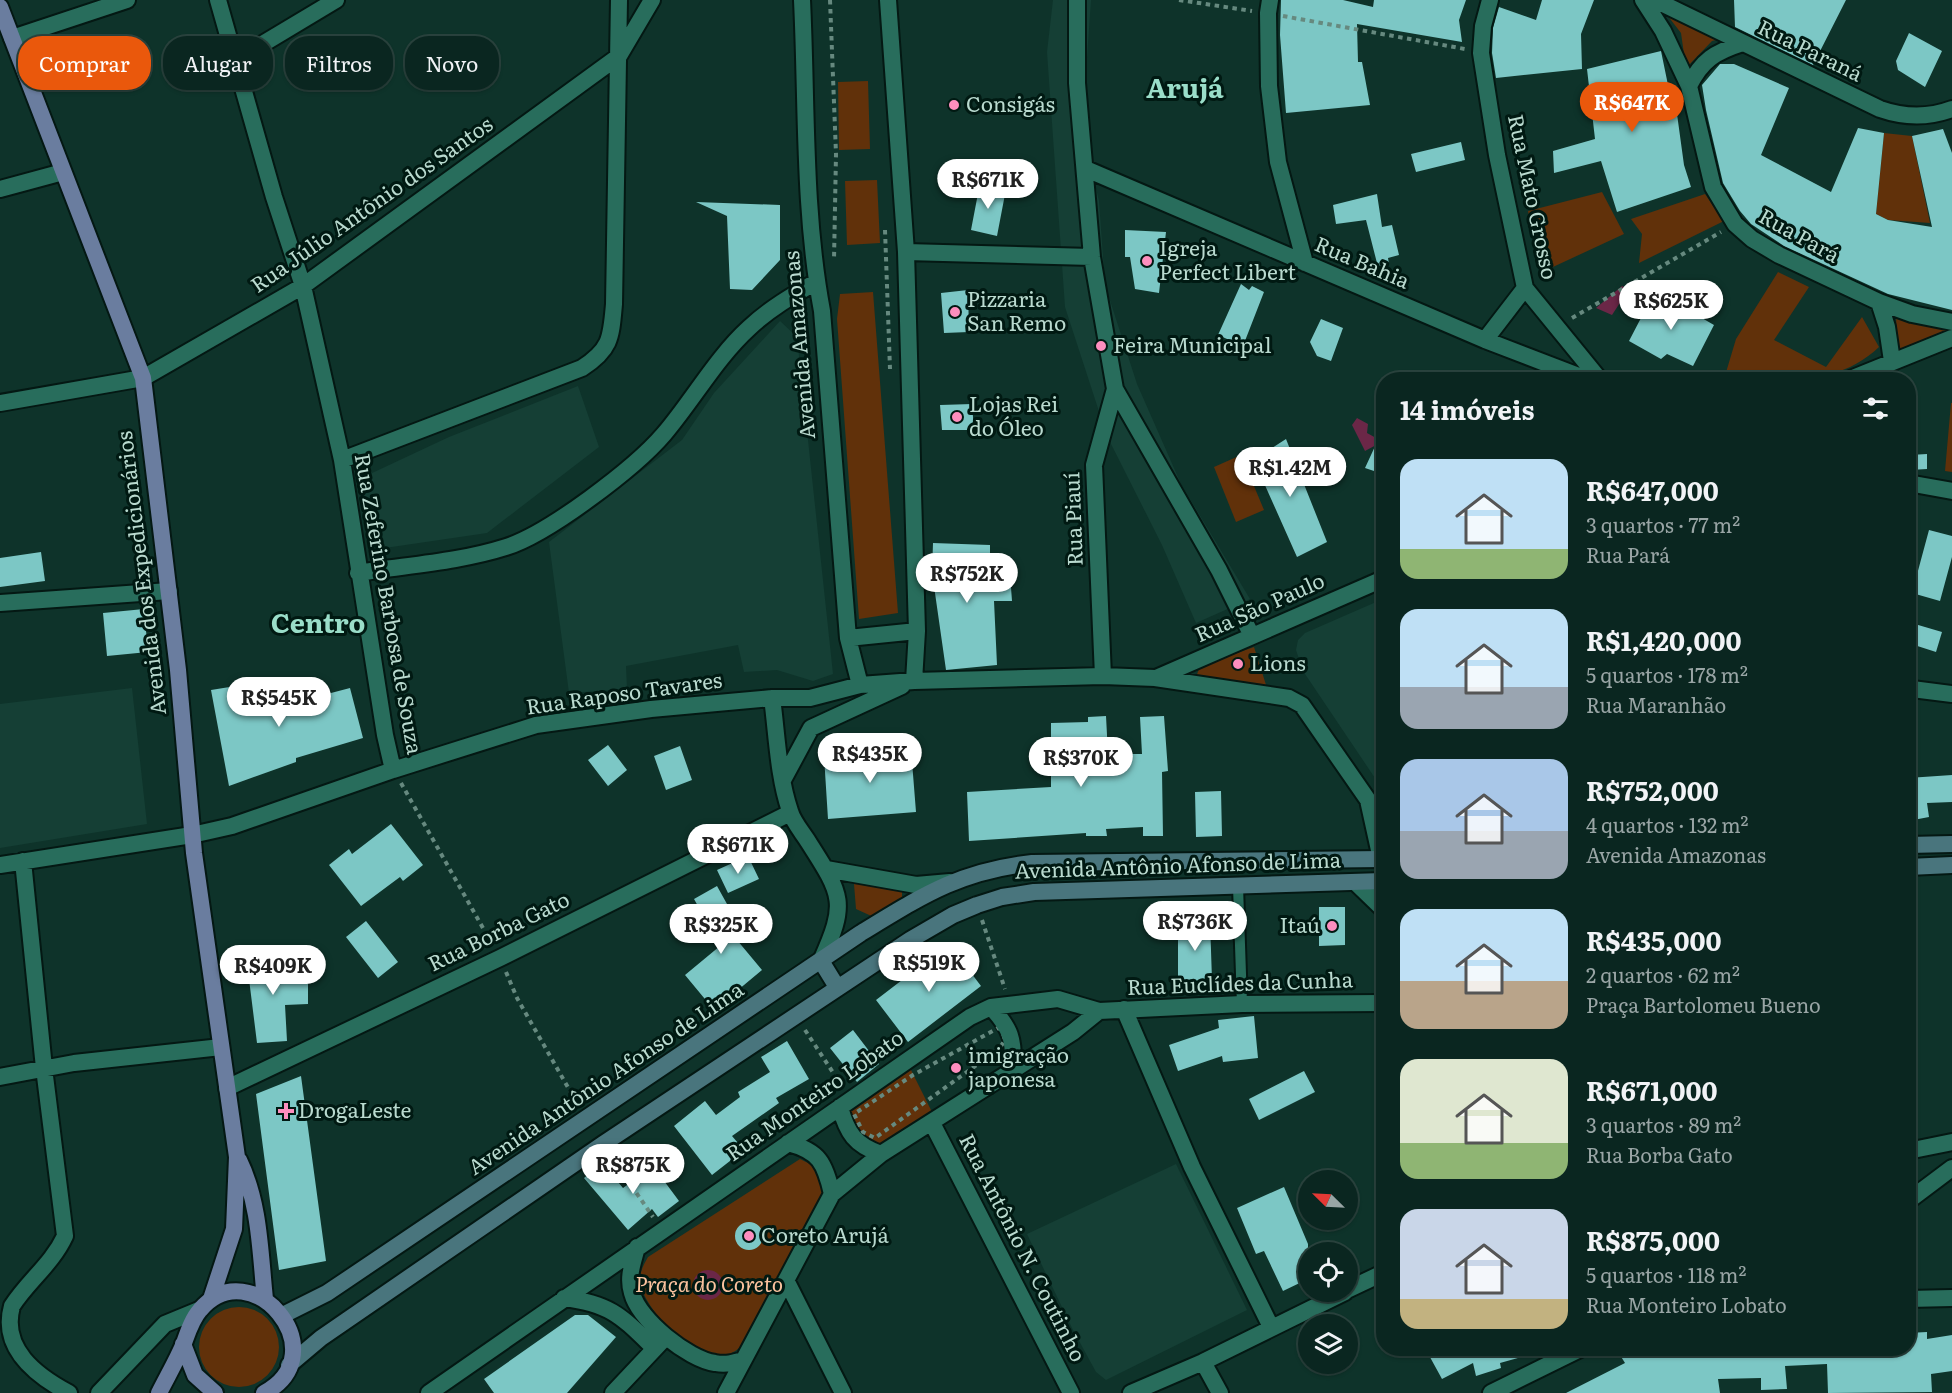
<!DOCTYPE html>
<html lang="pt">
<meta charset="utf-8">
<style>
:root{--surface:#0a2620;--page:#132e29;--text:#f1f3f6;--muted:#99a5a5;--line:#2a433e;--accent:#ea580c}
body{margin:0;font-family:Literata,serif;background:var(--page);color:var(--text);height:100vh;display:flex;flex-direction:column;font-size:22px;white-space:nowrap}
*{box-sizing:border-box;margin:0}
p{font-size:20px;color:var(--muted)}
.icon{flex:none;width:33px;height:33px;fill:none;stroke:currentColor;stroke-width:2;stroke-linecap:round;stroke-linejoin:round}
.map{position:relative;flex:1;overflow:hidden}
.sheet{position:absolute;left:1376px;top:372px;width:540px;height:984px;display:flex;flex-direction:column;background:var(--surface);border-radius:24px;box-shadow:0 2px 4px #0004,0 0 0 2px var(--line)}
.sheet>*{flex:none}
.guide{position:absolute;left:18px;top:36px;width:570px;height:54px;display:flex;gap:12px}
.needle{width:39px;rotate:294deg}
.fabs{position:absolute;left:1298px;top:1170px;display:grid;gap:12px}
.fabs a{display:grid;place-items:center;width:60px;height:60px;border-radius:50%;background:var(--surface);box-shadow:0 2px 4px #0004,0 0 0 2px var(--line);font-size:30px}
.price{position:absolute;translate:-50% -51px;padding:0 14px;border-radius:21px;background:#fff;color:#222;font-size:20px;line-height:39px;filter:drop-shadow(0 2px 3px #0008)}
.price::after{content:'';position:absolute;left:50%;top:36px;width:18px;height:14px;margin-left:-9px;background:inherit;clip-path:polygon(0 0,100% 0,50% 100%)}
.price.active{background:var(--accent);color:#fff}
ul{padding:0;list-style:none}
li{display:flex;align-items:center;gap:18px;height:150px;padding:0 24px}
li span{display:grid;place-items:center;flex:none;width:168px;height:120px;border-radius:18px;color:#555}
li>.icon{margin-inline-start:auto}
span .icon{width:72px;height:72px;fill:#fffc;stroke-width:1}
li b{font-size:26px}
h2{display:flex;justify-content:space-between;align-items:center;height:72px;padding:0 24px;font-size:26px}
.pill{padding:0 21px;border-radius:24px;background:var(--surface);box-shadow:0 2px 4px #0004,0 0 0 2px var(--line);font-size:21px;line-height:54px}
.pill.active{background:var(--accent);color:#fff}
.map>svg:first-child{display:block}
</style>
<div class="map">
<svg width="1952" height="1393" viewBox="0 0 1952 1393">
<rect width="100%" height="100%" fill="#0e332a"/>
<path fill="#153f35" d="M1053,0H1091L1082,130L1099,201L1105,285L1137,384L1181,484L1250,599L1196,623L1162,545L1107,436L1065,307L1047,52Z
M780,321L797,337L833,674L813,681L777,670L744,672L738,645L626,666L627,689L569,693L549,542L682,440L714,393Z
M578,386L599,447L487,533L378,549L362,488L370,474L449,437Z
M1383,599V790L1303,671L1296,650L1298,640L1305,633Z
M132,688L147,824L0,848V704Z
M1176,1164L1247,1310L1106,1380L1096,1372L1072,1328L1027,1234Z"/>
<path fill="#61310a" d="M1657,2L1727,37L1712,41L1686,68L1681,33Z
M868,81L870,149L839,150L838,82Z
M1884,133L1912,136L1930,223L1888,220L1876,214Z
M877,180L880,243L847,245L845,181Z
M1602,192L1624,234L1540,273L1528,211Z
M1705,194L1724,221L1639,263L1642,234L1631,219Z
M1778,272L1809,287L1774,340L1826,367L1862,317L1879,347C1836,388 1779,380 1724,379L1736,339Z
M873,292L898,613L859,619L837,319L840,294Z
M1896,312L1952,330L1897,354Z
M1951,403H1952V472L1945,471Z
M1241,455L1264,510L1236,522L1214,467Z
M1254,647L1267,688L1195,680L1200,666Z
M854,884L902,885V899L878,919L856,909Z
M910,1068L932,1112L879,1146L859,1136L849,1110Z
M800,1159L818,1168L824,1190L821,1197L740,1347C710,1378 644,1313 640,1282C639,1273 644,1264 648,1257Z
M199 1347a40 40 0 1 1 80 0a40 40 0 1 1-80 0Z"/>
<path fill="#6b2747" d="M1622,286L1629,289L1612,315L1596,308Z
M1357,418L1368,424L1367,433L1378,439V444L1365,451L1352,425Z
M693 1285a15 15 0 1 1 30 0a15 15 0 1 1-30 0Z"/>
<path fill="#7cc7c5" d="M1281,0H1343L1373,7L1374,0H1466L1459,20L1462,42L1357,24L1358,62H1362L1370,105L1286,113L1280,35Z
M1542,0H1594L1581,34L1582,69L1496,78L1492,53L1493,28L1499,7L1536,20Z
M1734,0H1846L1813,65L1735,27Z
M1909,33L1942,51L1925,87L1898,70L1896,61Z
M1661,51L1668,85H1671L1668,115L1677,114L1684,165L1691,187L1617,212L1601,161L1554,173L1553,151L1595,139L1587,69Z
M1720,64H1734L1789,88L1761,155L1831,192L1858,128L1884,133L1876,214L1888,220L1932,227L1912,136L1943,129L1952,153V310L1888,294L1784,246L1751,224L1740,211L1723,183L1706,110L1702,85Z
M1461,142L1465,160L1416,172L1411,154Z
M980,183L1006,189L997,236L971,230Z
M1377,194L1382,227L1392,225L1399,255L1388,258L1389,264L1378,267L1366,220L1336,224L1333,205Z
M696,202L780,205V260L752,290L730,289L727,216Z
M1125,230L1166,232L1159,293L1135,289L1130,257H1125Z
M1241,284L1249,290L1252,286L1264,292L1243,346L1218,335Z
M968,290L969,332L944,333L941,293Z
M1655,291L1714,325L1693,366L1667,354L1661,359L1629,341Z
M1321,319L1343,328L1331,361L1317,356L1310,342Z
M972,404L974,430H942L940,405Z
M1383,429V474L1365,468Z
M1286,439L1327,542L1297,557L1252,456L1272,448Z
M1927,454V469L1910,470V455Z
M1929,530L1952,536V557L1940,601L1912,593Z
M933,543L990,545V576L1010,574L1012,601H994L997,665L946,670L932,572Z
M41,552L45,581L0,587V558Z
M144,609L148,652L107,656L103,613Z
M1908,622L1942,632L1936,652L1908,643Z
M267,681L269,703L293,696V703L350,688L363,738L296,758V762L229,786L211,690Z
M1106,716L1108,754H1142L1140,717L1164,716L1168,771L1162,772L1163,836H1143V827L1106,829L1107,836H1086V833L969,841L967,792L1051,787V723L1088,722V717Z
M608,745L627,770L608,786L588,760Z
M680,746L692,780L666,790L654,756Z
M911,749L916,812L828,819L824,756Z
M1952,775V802L1927,803L1929,817L1908,821V778Z
M1221,791L1222,836L1196,837L1195,792Z
M391,824L423,865L403,881L400,877L361,906L329,865L349,849L352,854Z
M748,856L759,879L728,893L717,870Z
M717,886L737,922L727,928L762,970L714,1010L685,975L720,946L694,899Z
M1319,907H1345V945L1319,946Z
M366,921L398,962L378,978L346,937Z
M1210,921L1212,980L1178,982V923Z
M949,944L981,986L908,1042L876,1000Z
M277,953L283,977L308,975V1004L285,1005L287,1041L257,1043L246,955Z
M1254,1016L1258,1058L1223,1062L1222,1056L1178,1071L1169,1045L1219,1028L1218,1020Z
M853,1030L879,1064L857,1082L830,1048Z
M787,1041L809,1079L776,1098L779,1103L732,1136L744,1150L712,1175L674,1126L705,1101L716,1115L740,1097L738,1092L770,1072L761,1057Z
M1304,1071L1315,1092L1259,1120L1249,1099Z
M301,1076L326,1261L279,1270L256,1094Z
M602,1163L623,1188L653,1166L679,1201L658,1217L652,1209L628,1230L584,1178Z
M1284,1187L1308,1244V1279L1283,1291L1264,1251L1256,1254L1237,1208Z
M735 1236a14 14 0 1 1 28 0a14 14 0 1 1-28 0Z
M575,1315H588L616,1337L567,1393H494L484,1379Z
M1927,1332V1339L1952,1335V1371L1931,1374L1932,1392L1828,1393L1827,1364L1785,1366L1787,1389L1761,1390V1378L1718,1379L1720,1393H1566L1625,1363L1620,1355L1631,1348H1635L1639,1356L1669,1348H1908V1333Z
M1425,1348H1535L1536,1353L1500,1363L1501,1368L1476,1376L1473,1363L1442,1379Z"/>
<g fill="none" stroke-linecap="round" stroke-linejoin="round">
<g stroke="#041813" stroke-width="14">
<path id="service" d="M1238,886L1242,1004"/>
</g>
<g stroke="#041813" stroke-width="20">
<path id="minor" d="M218,0L274,197L303,286L342,460L385,735L393,770
M802,0C807,104 803,209 822,311L848,638L860,685
M888,0L906,252L917,631L914,681
M1077,0V83L1092,257L1115,389L1094,465L1103,676
M1270,0L1268,13L1269,86L1278,162L1305,263
M1490,0L1483,26L1481,53L1497,155L1525,288L1600,380
M1643,0L1663,31L1689,86L1713,187L1735,224L1752,239L1779,255L1879,302L1912,314L1952,322
M1655,0L1880,109C1903,117 1928,118 1952,109
M12,38L127,0
M236,60L336,0
M1689,86C1702,60 1715,52 1743,43
M1086,169L1485,340L1589,380
M0,189L63,172
M906,252L1092,257
M1879,302L1887,327L1892,361
M1485,340L1525,288
M1848,380L1952,338
M1115,389L1219,570L1252,636
M0,403L143,378L303,286L619,56L652,0
M342,460L582,368C611,349 611,338 614,304L619,0
M1908,483L1952,491
M358,573C407,565 459,562 506,547C548,534 635,468 664,434C693,400 716,358 749,328C769,309 793,295 816,282
M0,603L169,591
M848,638L917,631
M1156,678L1383,579
M1912,689L1952,694
M772,698C777,735 778,776 790,811C793,822 803,833 809,843C843,896 847,903 821,961
M783,780L811,728L902,686
M23,861L44,1068L65,1236C52,1264 28,1281 12,1306C0,1349 37,1376 69,1393
M0,865L192,835L232,826L393,770L536,725L651,709L772,698H810L860,685L914,681L1103,676L1155,678L1289,698L1302,705L1368,800L1381,859
M826,869L916,885L950,882
M1355,882L1383,909
M991,1007C1011,1029 1014,1039 1013,1069
M1124,1009L1192,1167L1271,1327
M0,1077L74,1063L221,1047
M227,1088L500,958L790,813
M840,1107C847,1133 855,1145 881,1154
M932,1123L1071,1393
M788,1143C819,1151 825,1163 832,1194
M1908,1151L1952,1142
M1908,1201L1952,1168
M637,1247C633,1263 627,1277 632,1293C639,1320 688,1359 715,1363C726,1365 733,1363 743,1360
M786,1280L843,1393
M1347,1290L1383,1273
M564,1298C611,1304 621,1316 654,1348
M1908,1299L1952,1298
M1203,1362L1220,1393
M99,1393L165,1324L199,1310
M429,1393L970,1017L991,1007L1058,999L1099,1011L1242,1004L1383,1003
M613,1393L662,1341
M726,1393L832,1194L881,1154L1073,1032L1099,1011
M1131,1393L1203,1362L1345,1292
M1491,1393L1582,1348"/>
</g>
<g stroke="#041813" stroke-width="20">
<path id="secondary" d="M1908,845L1952,844
M1908,867L1952,865
M821,961L837,987
M283,1315L327,1293L861,933C922,896 959,871 1032,863L1383,859
M289,1365L321,1338L603,1144L910,940L953,915L977,905L1002,897L1034,892L1383,881"/>
</g>
<g stroke="#041813" stroke-width="20">
<path id="primary" d="M0,7L143,378L178,670L194,853L237,1157L234,1229L211,1299
M239,1160C260,1203 260,1252 265,1299
M183,1344L195,1375L215,1393
M159,1393C167,1377 177,1360 184,1343C188,1332 192,1319 200,1310C251,1249 339,1353 264,1393"/>
</g>
<path stroke="#66897f" stroke-width="4" stroke-dasharray="4.5 4.5" stroke-linecap="butt" d="M830,0L836,154L834,260
M1179,0L1252,11
M1283,16L1465,49
M885,230L890,369
M1572,318L1721,232
M401,783L492,944
M982,920L1005,989
M506,972L517,998L578,1105
M998,1028L1002,1030L1005,1040L999,1049L875,1138L863,1132L854,1114L913,1075Z
M805,1030L842,1086
M611,1156L653,1217"/>
<use href="#service" stroke="#286d5c" stroke-width="10"/>
<use href="#minor" stroke="#286d5c" stroke-width="16"/>
<use href="#secondary" stroke="#49757d" stroke-width="16"/>
<use href="#primary" stroke="#6a7d9f" stroke-width="16"/>
</g>
<g fill="#fd8ebe" stroke="#001912" stroke-width="2">
<circle cx="954" cy="105" r="6"/>
<circle cx="1147" cy="261" r="6"/>
<circle cx="955" cy="312" r="6"/>
<circle cx="1101" cy="346" r="6"/>
<circle cx="957" cy="417" r="6"/>
<circle cx="1238" cy="664" r="6"/>
<circle cx="1332" cy="926" r="6"/>
<circle cx="956" cy="1068" r="6"/>
<path d="M283 1102h6v6h6v6h-6v6h-6v-6h-6v-6h6z"/>
<circle cx="749" cy="1236" r="6"/>
</g>
<g text-anchor="middle" stroke-width="6" stroke-linejoin="round" paint-order="stroke">
<g font-size="21" fill="#b9dacf" stroke="#001912">
<text transform="translate(1810 51) rotate(26)" y="7">Rua Paraná</text>
<text transform="translate(1532 197) rotate(78)" y="7">Rua Mato Grosso</text>
<text transform="translate(372 205) rotate(-35)" y="7">Rua Júlio Antônio dos Santos</text>
<text transform="translate(1799 236) rotate(29)" y="7">Rua Pará</text>
<text transform="translate(1362 263) rotate(23)" y="7">Rua Bahia</text>
<text transform="translate(800 345) rotate(-95)" y="7">Avenida Amazonas</text>
<text transform="translate(1074 519) rotate(-92)" y="7">Rua Piauí</text>
<text transform="translate(142 573) rotate(-97)" y="7">Avenida dos Expedicionários</text>
<text transform="translate(388 604) rotate(80)" y="7">Rua Zeferino Barbosa de Souza</text>
<text transform="translate(1260 608) rotate(-24)" y="7">Rua São Paulo</text>
<text transform="translate(624 694) rotate(-8)" y="7">Rua Raposo Tavares</text>
<text transform="translate(1178 866) rotate(-2)" y="7">Avenida Antônio Afonso de Lima</text>
<text transform="translate(499 932) rotate(-26)" y="7">Rua Borba Gato</text>
<text transform="translate(1240 984) rotate(-2)" y="7">Rua Euclídes da Cunha</text>
<text transform="translate(606 1079) rotate(-34)" y="7">Avenida Antônio Afonso de Lima</text>
<text transform="translate(815 1096) rotate(-35)" y="7">Rua Monteiro Lobato</text>
<text transform="translate(1022 1248) rotate(63)" y="7">Rua Antônio N. Coutinho</text>
</g>
<g font-size="21" fill="#b9dacf" stroke="#001912" text-anchor="start">
<text x="966" y="112">Consigás</text>
<text x="1159" y="256">Igreja<tspan x="1159" dy="24">Perfect Libert</tspan></text>
<text x="967" y="307">Pizzaria<tspan x="967" dy="24">San Remo</tspan></text>
<text x="1113" y="353">Feira Municipal</text>
<text x="969" y="412">Lojas Rei<tspan x="969" dy="24">do Óleo</tspan></text>
<text x="1250" y="671">Lions</text>
<text x="1320" y="933" text-anchor="end">Itaú</text>
<text x="968" y="1063">imigração<tspan x="968" dy="24">japonesa</tspan></text>
<text x="298" y="1118">DrogaLeste</text>
<text x="761" y="1243">Coreto Arujá</text>
</g>
<g font-size="21" font-style="italic" fill="#fbc39f" stroke="#001912">
<text x="709" y="1292">Praça do Coreto</text>
</g>
<g font-size="27" font-weight="bold" fill="#9adec9" stroke="#001912">
<text x="1185" y="98">Arujá</text>
<text x="318" y="633">Centro</text>
</g>
</g>
</svg>
<div class="fabs">
<a><svg class="needle" viewBox="-14 -14 28 28"><path d="M0-13l5 13h-10z" fill="#e53935"/><path d="M0 13l5-13h-10z" fill="#99a5a5"/></svg></a>
<a><svg class="icon" aria-label="locate" viewBox="0 0 24 24"><circle cx="12" cy="12" r="6"/><path d="M12 2v4M12 18v4M2 12h4M18 12h4"/></svg></a>
<a><svg class="icon" aria-label="layers" viewBox="0 0 24 24"><path d="M12 4l9 5-9 5-9-5zM3 14l9 5 9-5"/></svg></a>
</div>
<b class="price active" style="left:1632px;top:133px">R$647K</b>
<b class="price" style="left:988px;top:210px">R$671K</b>
<b class="price" style="left:1671px;top:331px">R$625K</b>
<b class="price" style="left:1290px;top:498px">R$1.42M</b>
<b class="price" style="left:967px;top:604px">R$752K</b>
<b class="price" style="left:279px;top:728px">R$545K</b>
<b class="price" style="left:870px;top:784px">R$435K</b>
<b class="price" style="left:1081px;top:788px">R$370K</b>
<b class="price" style="left:738px;top:875px">R$671K</b>
<b class="price" style="left:1195px;top:952px">R$736K</b>
<b class="price" style="left:721px;top:955px">R$325K</b>
<b class="price" style="left:929px;top:993px">R$519K</b>
<b class="price" style="left:273px;top:996px">R$409K</b>
<b class="price" style="left:633px;top:1195px">R$875K</b>
<div class="guide">
<a class="pill active">Comprar</a>
<a class="pill">Alugar</a>
<a class="pill">Filtros</a>
<a class="pill">Novo</a>
</div>
<section class="sheet">
<h2>14 imóveis<svg class="icon" aria-label="filters" viewBox="0 0 24 24"><path d="M4 7h16M4 17h16"/><circle cx="9" cy="7" r="2"/><circle cx="15" cy="17" r="2"/></svg></h2>
<ul>
<li><span style="background:linear-gradient(#bfe0f5 75%,#8fb573 0)"><svg class="icon" aria-label="home" viewBox="0 0 24 24"><path d="M3 11l9-7 9 7M6 9v11h12V9"/></svg></span><div><b>R$647,000</b><p>3 quartos · 77 m²</p><p>Rua Pará</p></div></li>
<li><span style="background:linear-gradient(#bfe0f5 65%,#9aa5b1 0)"><svg class="icon" aria-label="home" viewBox="0 0 24 24"><path d="M3 11l9-7 9 7M6 9v11h12V9"/></svg></span><div><b>R$1,420,000</b><p>5 quartos · 178 m²</p><p>Rua Maranhão</p></div></li>
<li><span style="background:linear-gradient(#a9c7e8 60%,#9aa5b1 0)"><svg class="icon" aria-label="home" viewBox="0 0 24 24"><path d="M3 11l9-7 9 7M6 9v11h12V9"/></svg></span><div><b>R$752,000</b><p>4 quartos · 132 m²</p><p>Avenida Amazonas</p></div></li>
<li><span style="background:linear-gradient(#bfe0f5 60%,#b9a48a 0)"><svg class="icon" aria-label="home" viewBox="0 0 24 24"><path d="M3 11l9-7 9 7M6 9v11h12V9"/></svg></span><div><b>R$435,000</b><p>2 quartos · 62 m²</p><p>Praça Bartolomeu Bueno</p></div></li>
<li><span style="background:linear-gradient(#dfe7d0 70%,#8fb573 0)"><svg class="icon" aria-label="home" viewBox="0 0 24 24"><path d="M3 11l9-7 9 7M6 9v11h12V9"/></svg></span><div><b>R$671,000</b><p>3 quartos · 89 m²</p><p>Rua Borba Gato</p></div></li>
<li><span style="background:linear-gradient(#c9d6e8 75%,#c2b280 0)"><svg class="icon" aria-label="home" viewBox="0 0 24 24"><path d="M3 11l9-7 9 7M6 9v11h12V9"/></svg></span><div><b>R$875,000</b><p>5 quartos · 118 m²</p><p>Rua Monteiro Lobato</p></div></li>
</ul>
</section>
</div>
